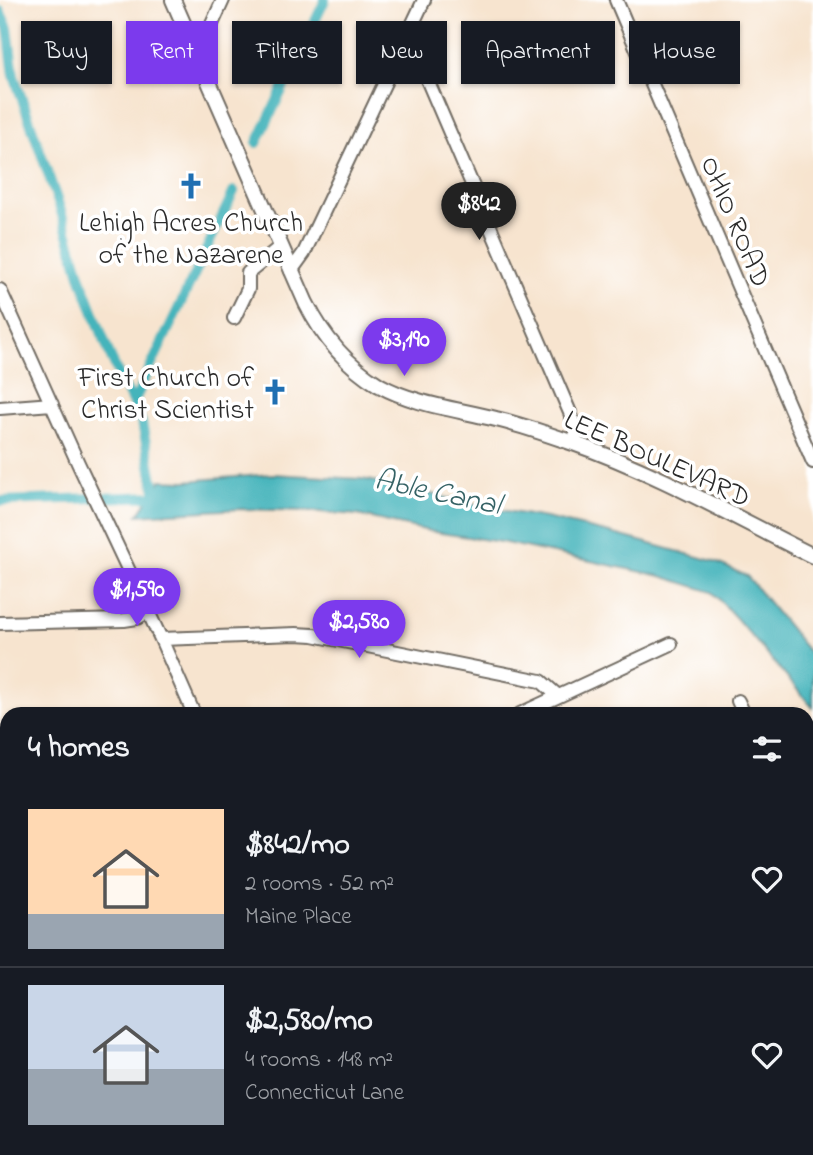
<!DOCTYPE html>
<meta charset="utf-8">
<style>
:root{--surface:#171b24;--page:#20242c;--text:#f1f3f6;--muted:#9ea1a6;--line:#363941;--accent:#7c3aed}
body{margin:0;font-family:"Indie Flower",sans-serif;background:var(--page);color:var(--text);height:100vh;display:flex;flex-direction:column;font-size:26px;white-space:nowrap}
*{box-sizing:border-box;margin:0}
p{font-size:23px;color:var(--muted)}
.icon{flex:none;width:38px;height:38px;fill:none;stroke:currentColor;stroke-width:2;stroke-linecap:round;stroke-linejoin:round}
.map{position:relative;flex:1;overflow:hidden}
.sheet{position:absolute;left:0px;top:707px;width:814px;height:448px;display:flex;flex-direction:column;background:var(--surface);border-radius:21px 21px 0 0;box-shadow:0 2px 5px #0004}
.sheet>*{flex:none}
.banner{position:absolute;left:21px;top:21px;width:772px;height:63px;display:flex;gap:14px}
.price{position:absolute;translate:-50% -60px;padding:0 16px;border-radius:24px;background:var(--accent);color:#fff;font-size:23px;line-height:46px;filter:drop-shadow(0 2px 4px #0008)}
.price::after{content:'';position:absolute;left:50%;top:42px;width:21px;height:16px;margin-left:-10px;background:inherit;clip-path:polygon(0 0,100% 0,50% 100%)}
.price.selected{background:#222;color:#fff}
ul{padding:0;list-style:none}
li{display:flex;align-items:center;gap:21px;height:175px;padding:0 28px}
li+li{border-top:2px solid var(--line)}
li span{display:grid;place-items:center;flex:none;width:196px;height:140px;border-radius:0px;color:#555}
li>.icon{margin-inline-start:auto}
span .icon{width:84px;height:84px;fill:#fffc;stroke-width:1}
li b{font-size:30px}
h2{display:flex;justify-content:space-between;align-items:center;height:84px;padding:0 28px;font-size:30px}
.pill{padding:0 24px;border-radius:0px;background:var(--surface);box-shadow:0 2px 5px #0004;font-size:24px;line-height:63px}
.pill.selected{background:var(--accent);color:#fff}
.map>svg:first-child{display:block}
</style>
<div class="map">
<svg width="813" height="1155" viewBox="0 0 813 1155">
<rect width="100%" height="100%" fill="#fff"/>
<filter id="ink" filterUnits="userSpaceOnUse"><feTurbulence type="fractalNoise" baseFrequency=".0143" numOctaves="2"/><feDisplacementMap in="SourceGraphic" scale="14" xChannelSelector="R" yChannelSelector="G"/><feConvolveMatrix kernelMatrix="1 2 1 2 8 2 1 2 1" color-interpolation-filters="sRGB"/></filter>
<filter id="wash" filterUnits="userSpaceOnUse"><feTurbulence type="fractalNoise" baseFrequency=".00686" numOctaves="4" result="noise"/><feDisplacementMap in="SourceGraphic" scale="28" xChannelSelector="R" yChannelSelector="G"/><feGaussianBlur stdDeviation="1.57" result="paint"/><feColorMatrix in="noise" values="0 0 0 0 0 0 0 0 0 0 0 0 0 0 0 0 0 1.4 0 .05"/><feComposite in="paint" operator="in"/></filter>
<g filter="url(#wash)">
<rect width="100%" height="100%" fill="#f7e4cf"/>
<path fill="#44b4bb" stroke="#387073" stroke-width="2" d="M272,474L362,479L395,485L484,507L546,518L614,534L713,561L747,576L813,657V708L737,619L712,592L661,576L501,542L434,532L357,515L307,511L241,509L138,515L161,480L185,481Z"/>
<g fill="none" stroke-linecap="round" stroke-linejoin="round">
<path stroke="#44b4bb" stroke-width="10" d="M0,11L8,28L14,76L60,208L82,281L111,358L142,423L156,496
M257,143L325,0
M133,404L234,191
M0,501L162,496"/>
</g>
</g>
<g filter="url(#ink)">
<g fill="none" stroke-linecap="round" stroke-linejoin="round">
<g stroke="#726c64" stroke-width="16">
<path id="minor" d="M616,0L813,462
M408,35L571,415L575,427L576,444
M195,51L208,33L223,0
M291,271L304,253L424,0
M0,290L78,463L161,639L194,714
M234,318L248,289V273L280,247
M0,408L52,404
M0,623L124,620L137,618L148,612
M161,639L296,634L313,635L541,681L558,696
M738,701L744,714
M520,714L671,644
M0,787L7,802
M807,839L813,852
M0,953L7,950
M0,1122L7,1136
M13,1148L16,1155
M250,1148L253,1155
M487,1148L490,1155
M724,1148L727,1155"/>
</g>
<g stroke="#726c64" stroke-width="18">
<path id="major" d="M173,0L306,303C323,337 346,365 379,385C415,405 457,409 496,419C522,425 547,434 573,443C656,472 734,517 813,556"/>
</g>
<use href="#minor" stroke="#fff" stroke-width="12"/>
<use href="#major" stroke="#fff" stroke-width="14"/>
</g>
</g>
<defs>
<g id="church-bare" transform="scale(2.1)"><path d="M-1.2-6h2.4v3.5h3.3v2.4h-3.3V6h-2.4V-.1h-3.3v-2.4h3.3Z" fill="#1f6fb2" stroke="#fff" stroke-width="2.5" paint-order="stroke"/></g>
</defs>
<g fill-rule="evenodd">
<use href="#church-bare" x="191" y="186"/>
<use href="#church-bare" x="275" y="392"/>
</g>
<g text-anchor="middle" stroke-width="7" stroke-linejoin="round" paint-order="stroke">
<g font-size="28" fill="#2b2b2b" stroke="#fff">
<text x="191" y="231">Lehigh Acres Church<tspan x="191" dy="32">of the Nazarene</tspan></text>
<text x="254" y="386" text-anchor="end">First Church of<tspan x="254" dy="32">Christ Scientist</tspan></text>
</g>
<g font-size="28" fill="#2b2b2b" stroke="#fff">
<text transform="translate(737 221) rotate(67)" y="10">OHIO ROAD</text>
<text transform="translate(658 457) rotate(24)" y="10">LEE BOULEVARD</text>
</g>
<g font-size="30" font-style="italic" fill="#356265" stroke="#fff">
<text transform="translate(438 491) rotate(12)" y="10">Able Canal</text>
</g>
</g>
</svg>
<b class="price selected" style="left:479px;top:242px">$842</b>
<b class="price" style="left:404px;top:378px">$3,190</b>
<b class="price" style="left:137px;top:628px">$1,590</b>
<b class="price" style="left:359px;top:660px">$2,580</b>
<div class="banner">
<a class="pill">Buy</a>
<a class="pill selected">Rent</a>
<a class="pill">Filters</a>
<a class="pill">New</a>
<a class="pill">Apartment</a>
<a class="pill">House</a>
</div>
<section class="sheet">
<h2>4 homes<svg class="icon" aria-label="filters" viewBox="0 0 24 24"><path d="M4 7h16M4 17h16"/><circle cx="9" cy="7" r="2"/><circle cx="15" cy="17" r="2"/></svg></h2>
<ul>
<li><span style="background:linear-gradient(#ffd9b3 75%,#9aa5b1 0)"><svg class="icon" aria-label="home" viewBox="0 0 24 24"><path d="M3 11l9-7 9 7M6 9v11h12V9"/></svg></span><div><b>$842/mo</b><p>2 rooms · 52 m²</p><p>Maine Place</p></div><svg class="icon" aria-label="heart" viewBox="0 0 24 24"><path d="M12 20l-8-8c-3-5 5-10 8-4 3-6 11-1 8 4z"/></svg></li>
<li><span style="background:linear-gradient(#c9d6e8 60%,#9aa5b1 0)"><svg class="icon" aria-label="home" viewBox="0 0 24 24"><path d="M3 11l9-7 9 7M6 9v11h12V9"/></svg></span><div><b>$2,580/mo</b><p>4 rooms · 148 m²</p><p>Connecticut Lane</p></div><svg class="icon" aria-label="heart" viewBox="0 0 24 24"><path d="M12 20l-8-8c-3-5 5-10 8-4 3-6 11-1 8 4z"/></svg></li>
</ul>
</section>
</div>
